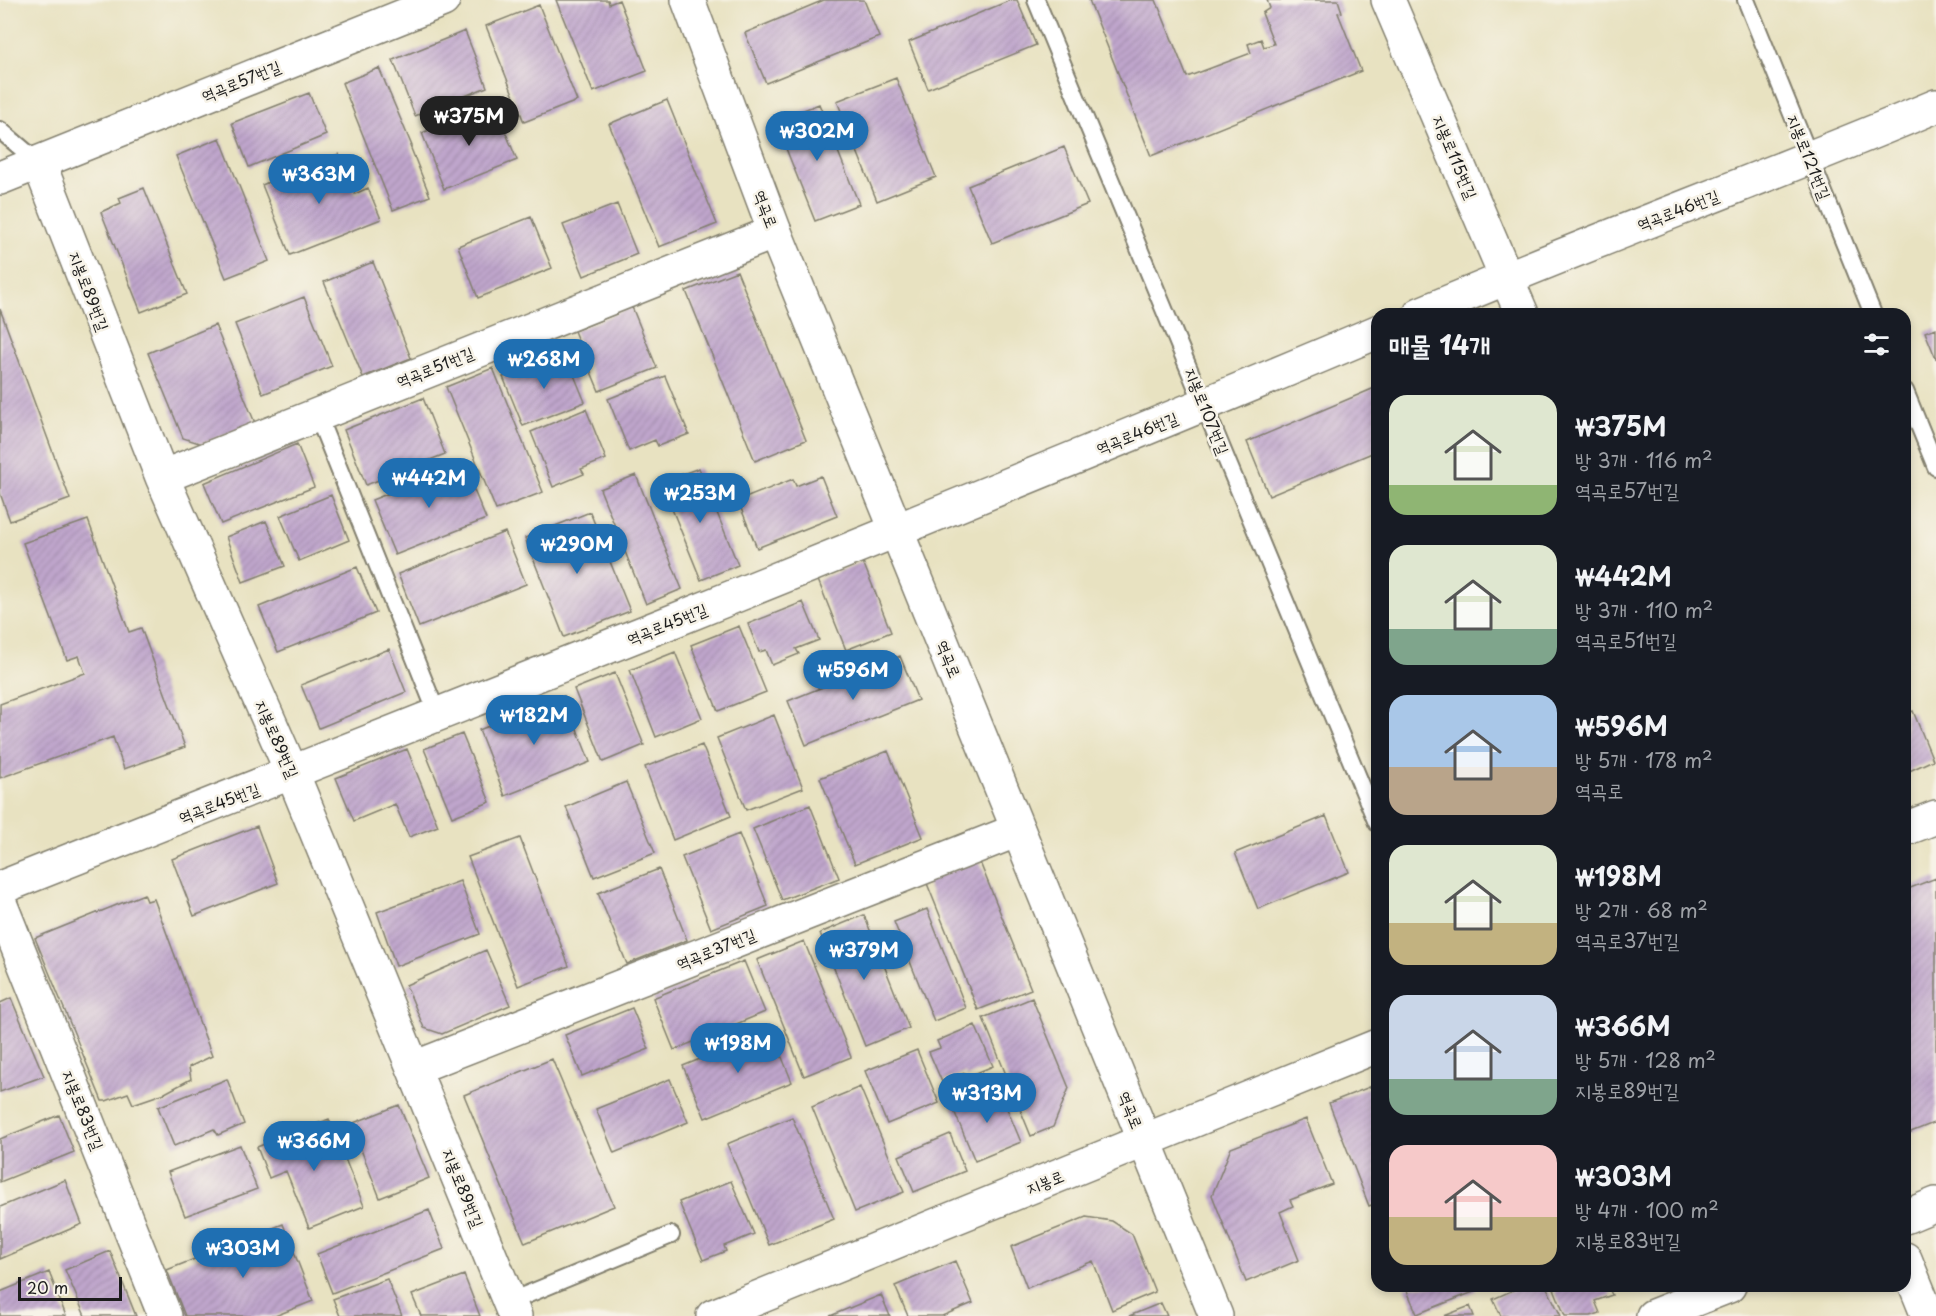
<!DOCTYPE html>
<html lang="ko">
<meta charset="utf-8">
<style>
:root{--surface:#171b24;--page:#242831;--text:#f1f3f6;--muted:#9ea1a6;--accent:#1f6fb2}
body{margin:0;font-family:"Playpen Sans","Poor Story",sans-serif;background:var(--page);color:var(--text);height:100vh;display:flex;flex-direction:column;font-size:22px;white-space:nowrap}
*{box-sizing:border-box;margin:0}
p{font-size:20px;color:var(--muted)}
.icon{flex:none;width:33px;height:33px;fill:none;stroke:currentColor;stroke-width:2;stroke-linecap:round;stroke-linejoin:round}
.map{position:relative;flex:1;overflow:hidden}
.sheet{position:absolute;left:1371px;top:308px;width:540px;height:984px;display:flex;flex-direction:column;background:var(--surface);border-radius:18px;box-shadow:0 3px 9px #0003}
.sheet>*{flex:none}
.scale{position:absolute;left:18px;bottom:15px;width:104px;box-sizing:border-box;padding-left:6px;border:3px solid #1c1c1c;border-top:0;font-size:16px;line-height:21px;white-space:nowrap;color:#1c1c1c;-webkit-text-stroke:4px #f7f3e8;paint-order:stroke}
.price{position:absolute;translate:-50% -51px;padding:0 14px;border-radius:21px;background:var(--accent);color:#fff;font-size:20px;line-height:39px;filter:drop-shadow(0 2px 3px #0008)}
.price::after{content:'';position:absolute;left:50%;top:36px;width:18px;height:14px;margin-left:-9px;background:inherit;clip-path:polygon(0 0,100% 0,50% 100%)}
.price.current{background:#222;color:#fff}
ul{padding:0;list-style:none}
li{display:flex;align-items:center;gap:18px;height:150px;padding:0 18px}
li span{display:grid;place-items:center;flex:none;width:168px;height:120px;border-radius:18px;color:#555}
li>.icon{margin-inline-start:auto}
span .icon{width:72px;height:72px;fill:#fffc;stroke-width:1}
li b{font-size:26px}
h2{display:flex;justify-content:space-between;align-items:center;height:72px;padding:0 18px;font-size:26px}
.map>svg:first-child{display:block}
</style>
<div class="map">
<svg width="1936" height="1316" viewBox="0 0 1936 1316">
<defs>
<pattern id="building-hatch" width="6" height="6" patternUnits="userSpaceOnUse" patternTransform="scale(1.5)"><rect width="6" height="6" fill="#bfa6cc"/><path d="M-1 1l2-2M0 6l6-6M5 7l2-2" fill="none" stroke="#a48eaf"/></pattern>
</defs>
<rect width="100%" height="100%" fill="#f7f3e8"/>
<filter id="ink" filterUnits="userSpaceOnUse"><feTurbulence type="fractalNoise" baseFrequency=".0167" numOctaves="2"/><feDisplacementMap in="SourceGraphic" scale="12" xChannelSelector="R" yChannelSelector="G"/><feConvolveMatrix kernelMatrix="1 2 1 2 8 2 1 2 1" color-interpolation-filters="sRGB"/></filter>
<filter id="wash" filterUnits="userSpaceOnUse"><feTurbulence type="fractalNoise" baseFrequency=".008" numOctaves="4" result="noise"/><feDisplacementMap in="SourceGraphic" scale="24" xChannelSelector="R" yChannelSelector="G"/><feGaussianBlur stdDeviation="1.35" result="paint"/><feColorMatrix in="noise" values="0 0 0 0 0 0 0 0 0 0 0 0 0 0 0 0 0 1.4 0 .05"/><feComposite in="paint" operator="in"/></filter>
<g filter="url(#wash)">
<rect width="100%" height="100%" fill="#e8e2c1"/>
<g id="blocks">
<path fill="url(#building-hatch)" d="M556,0H608L609,4L619,0L647,71L593,92Z
M824,0H864L879,37L766,83L745,33Z
M1011,0H1017L1036,45L928,89L909,42Z
M1089,0H1156L1187,77L1251,53L1248,44L1261,39L1264,47L1274,44L1262,13L1270,8L1267,0H1338L1342,12L1338,13L1361,71L1151,156Z
M539,5L577,101L524,122L486,26Z
M465,31L487,87L415,116L393,60Z
M379,68L412,146H410L430,196L393,210L342,83Z
M896,78L936,177L877,201L837,101Z
M309,93L326,135L249,167L232,123Z
M667,100L717,224L659,247L609,124Z
M494,104L517,160L444,189L422,133Z
M819,104L859,204L815,221L775,121Z
M220,138L269,261L226,278L176,156Z
M1064,147L1088,204L992,243L968,186Z
M339,154L355,194L368,188L381,219L290,255L262,185L293,172L298,183L310,178L306,167Z
M144,188L187,294L141,312L101,212L121,203L119,198Z
M617,204L637,254L584,276L563,225Z
M531,217L552,268L478,298L458,246Z
M373,262L411,358L363,377L324,282Z
M737,271L806,440L755,461L686,291Z
M304,297L332,366L263,394L235,324Z
M632,307L657,368L599,391L574,331Z
M0,309L70,499L10,521L0,493Z
M215,325L255,423L202,444L183,438L148,353Z
M1936,328V359L1925,332Z
M565,353L585,402L523,426L503,377Z
M493,368L543,492L496,510L446,387Z
M665,376L689,434L658,446L655,440L629,451L608,399Z
M1377,387V451L1269,496L1247,442Z
M423,398L445,454L366,485L344,430Z
M586,409L606,459L581,469L584,474L553,487L531,432Z
M297,444L314,487L221,524L204,483Z
M463,464L486,519L395,555L372,500Z
M699,468L738,565L701,580L661,482Z
M636,475L682,589L646,604L600,489Z
M821,476L837,516L757,548L738,501L793,479L796,486Z
M331,495L349,540L299,561L280,516Z
M590,512L630,611L564,637L525,538Z
M88,520L129,632L141,628L185,747L124,769L113,737L0,778V704L85,673L79,656L67,660L23,543Z
M266,521L285,566L243,582L226,537Z
M505,532L526,584L419,627L398,574Z
M863,562L891,632L846,650L818,580Z
M357,567L376,613L278,652L259,607Z
M803,602L819,640L796,649L799,654L772,665L766,650L759,652L748,624Z
M739,626L766,692L718,711L691,645Z
M389,649L406,692L319,728L301,685Z
M675,652L702,718L656,737L630,670Z
M900,656L918,700L806,745L788,701Z
M615,673L644,745L603,762L574,689Z
M564,696L590,762L505,796L479,730Z
M1913,711L1933,760L1905,773V714Z
M774,715L803,788L746,810L717,738Z
M462,734L490,802L452,817L424,749Z
M702,745L731,816L673,840L645,767Z
M407,749L438,826L409,837L395,804L354,821L336,778Z
M888,751L923,837L855,864L820,778Z
M626,782L655,853L594,877L566,807Z
M810,805L839,878L782,900L753,829Z
M1326,816L1349,872L1258,909L1235,853Z
M257,826L278,883L194,916L172,859Z
M739,834L768,906L711,929L682,857Z
M520,838L569,966L518,986L468,857Z
M979,860L1031,989L978,1010L926,881Z
M659,869L687,940L627,964L598,893Z
M1936,878V1122L1906,1134L1905,890Z
M460,881L480,934L396,966L377,912Z
M144,894L147,901L154,899L212,1056L189,1067L191,1079L165,1093L133,1104L128,1093L106,1101H102L35,938Z
M927,909L966,1008L934,1021L894,922Z
M864,915L909,1028L865,1046L820,933Z
M804,941L851,1057L804,1076L757,960Z
M486,950L510,1005L442,1034L424,1028L406,985Z
M744,961L765,1012L674,1050L653,998Z
M11,998L44,1076L0,1092V1003Z
M1032,998L1069,1088L1053,1127L1031,1136L983,1018Z
M632,1008L649,1049L582,1076L565,1035Z
M975,1025L993,1066L967,1077L965,1073L942,1082L929,1052L940,1048L937,1041Z
M771,1030L792,1082L705,1118L683,1066Z
M917,1050L939,1103L887,1124L865,1071Z
M552,1059L614,1206L525,1243L464,1095Z
M227,1079L244,1124L218,1135L214,1129L174,1146L158,1107Z
M670,1079L688,1122L614,1153L596,1109Z
M1377,1084V1203L1369,1206L1329,1103Z
M860,1087L904,1192L855,1212L812,1107Z
M998,1087L1021,1142L975,1161L952,1106Z
M399,1105L429,1178L380,1198L351,1124Z
M59,1115L74,1152L0,1182V1139Z
M792,1117L834,1219L769,1245L727,1144Z
M329,1119L364,1206L309,1228L286,1171L269,1178L257,1147Z
M1306,1119L1332,1184L1290,1200L1293,1206L1280,1212L1299,1260L1246,1282L1212,1195L1231,1148Z
M950,1134L965,1171L914,1192L899,1156Z
M240,1145L257,1189L185,1216L168,1172Z
M65,1180L82,1224L0,1259V1207Z
M731,1181L754,1234L724,1246L726,1251L703,1260L679,1202Z
M429,1210L444,1249L332,1293L317,1254Z
M1086,1217L1112,1221L1132,1234L1155,1292L1112,1310L1093,1261L1027,1288L1011,1247Z
M283,1224L313,1301L275,1316H185L167,1270Z
M110,1251L136,1316H85L65,1270Z
M955,1261L973,1303L942,1316H908L895,1286Z
M49,1272L66,1316H0V1292Z
M464,1275L480,1316H421L412,1295Z
M387,1279L402,1316H340L333,1299Z
M1405,1286H1474L1476,1291L1417,1314Z
M1522,1286H1546L1561,1316H1501L1493,1299Z
M1553,1286H1608L1612,1295L1595,1301L1600,1313L1591,1316H1565Z
M881,1295L890,1316H830Z
M1161,1303L1167,1316H1129Z
M1470,1306L1474,1316H1444Z"/>
</g>
</g>
<g filter="url(#ink)">
<use href="#blocks" fill-opacity="0" stroke="#827f6e" stroke-width="1.5"/>
<g fill="none" stroke-linecap="round" stroke-linejoin="round">
<g stroke="#827f6e" stroke-width="20">
<path id="service" d="M1036,0L1377,823
M1746,0L1873,314
M0,130L39,163
M1905,391L1936,467
M317,414L438,716
M509,1302L671,1235"/>
</g>
<g stroke="#827f6e" stroke-width="36">
<path id="minor" d="M1388,0L1522,314
M39,163L162,477L293,775L515,1316
M1420,314C1591,241 1765,178 1936,106
M162,477L775,232
M0,888C225,801 449,711 673,621C908,526 1143,431 1377,332
M0,903L165,1316
M414,1068L1018,830
M1905,1217L1936,1204
M1905,1259L1928,1316
M1653,1316L1729,1286"/>
</g>
<g stroke="#827f6e" stroke-width="36">
<path id="tertiary" d="M688,0L775,232L1216,1316
M0,178L443,0
M1905,829L1936,817
M713,1316L1377,1046"/>
</g>
<use href="#service" stroke="#fff" stroke-width="16"/>
<use href="#minor" stroke="#fff" stroke-width="33"/>
<use href="#tertiary" stroke="#fff" stroke-width="33"/>
</g>
</g>
<g text-anchor="middle" stroke-width="5" stroke-linejoin="round" paint-order="stroke">
<g font-size="16" fill="#1c1c1c" stroke="#f7f3e8">
<text transform="translate(241 81) rotate(-22)" y="6">역곡로57번길</text>
<text transform="translate(1455 157) rotate(67)" y="6">지봉로115번길</text>
<text transform="translate(1809 157) rotate(68)" y="6">지봉로121번길</text>
<text transform="translate(766 209) rotate(69)" y="6">역곡로</text>
<text transform="translate(1678 210) rotate(-21)" y="6">역곡로46번길</text>
<text transform="translate(89 291) rotate(69)" y="6">지봉로89번길</text>
<text transform="translate(435 367) rotate(-22)" y="6">역곡로51번길</text>
<text transform="translate(1207 411) rotate(68)" y="6">지봉로107번길</text>
<text transform="translate(1137 433) rotate(-22)" y="6">역곡로46번길</text>
<text transform="translate(667 624) rotate(-22)" y="6">역곡로45번길</text>
<text transform="translate(949 659) rotate(68)" y="6">역곡로</text>
<text transform="translate(277 739) rotate(66)" y="6">지봉로89번길</text>
<text transform="translate(219 803) rotate(-21)" y="6">역곡로45번길</text>
<text transform="translate(716 949) rotate(-22)" y="6">역곡로37번길</text>
<text transform="translate(83 1110) rotate(68)" y="6">지봉로83번길</text>
<text transform="translate(1131 1110) rotate(68)" y="6">역곡로</text>
<text transform="translate(1045 1182) rotate(-22)" y="6">지봉로</text>
<text transform="translate(463 1188) rotate(68)" y="6">지봉로89번길</text>
</g>
</g>
</svg>
<div class="scale">20 m</div>
<b class="price current" style="left:469px;top:147px">₩375M</b>
<b class="price" style="left:817px;top:162px">₩302M</b>
<b class="price" style="left:319px;top:205px">₩363M</b>
<b class="price" style="left:544px;top:390px">₩268M</b>
<b class="price" style="left:429px;top:509px">₩442M</b>
<b class="price" style="left:700px;top:524px">₩253M</b>
<b class="price" style="left:577px;top:575px">₩290M</b>
<b class="price" style="left:853px;top:701px">₩596M</b>
<b class="price" style="left:534px;top:746px">₩182M</b>
<b class="price" style="left:864px;top:981px">₩379M</b>
<b class="price" style="left:738px;top:1074px">₩198M</b>
<b class="price" style="left:987px;top:1124px">₩313M</b>
<b class="price" style="left:314px;top:1172px">₩366M</b>
<b class="price" style="left:243px;top:1279px">₩303M</b>
<section class="sheet">
<h2>매물 14개<svg class="icon" aria-label="filters" viewBox="0 0 24 24"><path d="M4 7h16M4 17h16"/><circle cx="9" cy="7" r="2"/><circle cx="15" cy="17" r="2"/></svg></h2>
<ul>
<li><span style="background:linear-gradient(#dfe7d0 75%,#8fb573 0)"><svg class="icon" aria-label="home" viewBox="0 0 24 24"><path d="M3 11l9-7 9 7M6 9v11h12V9"/></svg></span><div><b>₩375M</b><p>방 3개 · 116 m²</p><p>역곡로57번길</p></div></li>
<li><span style="background:linear-gradient(#dfe7d0 70%,#7fa58c 0)"><svg class="icon" aria-label="home" viewBox="0 0 24 24"><path d="M3 11l9-7 9 7M6 9v11h12V9"/></svg></span><div><b>₩442M</b><p>방 3개 · 110 m²</p><p>역곡로51번길</p></div></li>
<li><span style="background:linear-gradient(#a9c7e8 60%,#b9a48a 0)"><svg class="icon" aria-label="home" viewBox="0 0 24 24"><path d="M3 11l9-7 9 7M6 9v11h12V9"/></svg></span><div><b>₩596M</b><p>방 5개 · 178 m²</p><p>역곡로</p></div></li>
<li><span style="background:linear-gradient(#dfe7d0 65%,#c2b280 0)"><svg class="icon" aria-label="home" viewBox="0 0 24 24"><path d="M3 11l9-7 9 7M6 9v11h12V9"/></svg></span><div><b>₩198M</b><p>방 2개 · 68 m²</p><p>역곡로37번길</p></div></li>
<li><span style="background:linear-gradient(#c9d6e8 70%,#7fa58c 0)"><svg class="icon" aria-label="home" viewBox="0 0 24 24"><path d="M3 11l9-7 9 7M6 9v11h12V9"/></svg></span><div><b>₩366M</b><p>방 5개 · 128 m²</p><p>지봉로89번길</p></div></li>
<li><span style="background:linear-gradient(#f6c9c9 60%,#c2b280 0)"><svg class="icon" aria-label="home" viewBox="0 0 24 24"><path d="M3 11l9-7 9 7M6 9v11h12V9"/></svg></span><div><b>₩303M</b><p>방 4개 · 100 m²</p><p>지봉로83번길</p></div></li>
</ul>
</section>
</div>
